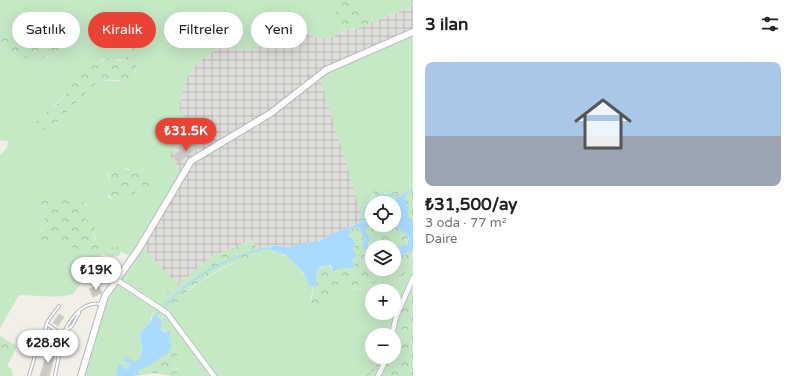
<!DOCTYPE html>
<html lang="tr">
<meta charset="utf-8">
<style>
:root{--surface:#fff;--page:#f2f2f2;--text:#202124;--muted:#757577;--accent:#ea4335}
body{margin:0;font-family:"Varela Round",sans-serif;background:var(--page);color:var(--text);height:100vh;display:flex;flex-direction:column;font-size:15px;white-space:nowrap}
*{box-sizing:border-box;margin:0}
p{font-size:13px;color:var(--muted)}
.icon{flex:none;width:22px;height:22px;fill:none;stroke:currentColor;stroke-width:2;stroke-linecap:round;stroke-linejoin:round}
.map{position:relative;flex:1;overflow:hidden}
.sheet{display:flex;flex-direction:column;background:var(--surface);width:380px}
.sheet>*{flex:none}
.guide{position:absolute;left:12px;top:12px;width:341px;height:36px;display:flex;gap:8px}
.fabs{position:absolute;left:365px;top:196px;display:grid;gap:8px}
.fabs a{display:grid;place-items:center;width:36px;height:36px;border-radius:50%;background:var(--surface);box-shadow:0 4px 16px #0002;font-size:20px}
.price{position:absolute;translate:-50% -34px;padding:0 9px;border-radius:14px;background:#fff;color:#222;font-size:13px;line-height:26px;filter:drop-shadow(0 1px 2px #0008)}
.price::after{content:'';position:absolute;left:50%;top:24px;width:12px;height:9px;margin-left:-6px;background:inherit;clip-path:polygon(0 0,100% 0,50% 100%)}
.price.current{background:var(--accent);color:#fff}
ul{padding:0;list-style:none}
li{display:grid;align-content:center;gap:8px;height:212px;padding:0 12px}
li span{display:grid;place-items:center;height:124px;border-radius:8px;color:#555}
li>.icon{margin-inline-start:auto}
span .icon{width:72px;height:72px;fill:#fffc;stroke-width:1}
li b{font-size:17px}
h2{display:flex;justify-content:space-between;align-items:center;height:48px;padding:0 12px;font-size:17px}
.tag{padding:0 14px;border-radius:18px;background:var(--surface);box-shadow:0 4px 16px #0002;font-size:14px;line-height:36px}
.tag.current{background:var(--accent);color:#fff}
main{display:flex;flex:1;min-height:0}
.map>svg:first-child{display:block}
</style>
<main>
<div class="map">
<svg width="413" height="376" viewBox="0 0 413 376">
<defs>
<pattern id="industrial-grid" width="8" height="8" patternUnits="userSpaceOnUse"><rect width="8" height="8" fill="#e0deda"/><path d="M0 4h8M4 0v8" fill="none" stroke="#b9b8b5"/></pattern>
<pattern id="forest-crowns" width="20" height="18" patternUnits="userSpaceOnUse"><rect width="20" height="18" fill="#c5e8c5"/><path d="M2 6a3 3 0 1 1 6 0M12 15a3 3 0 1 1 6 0" fill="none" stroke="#a3c0a4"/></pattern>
</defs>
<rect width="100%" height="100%" fill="#f1efe8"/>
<path fill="url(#industrial-grid)" d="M410,0H413V32L319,75L362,215L360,222L319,241L290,247L275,245L257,250L252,240L212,256L178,285L141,246L168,154L180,145V102L186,79L197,63L221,46L234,50L286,31L305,32L315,37L342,33L346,29L353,30L394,14L413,5Z"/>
<path fill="#c5e8c5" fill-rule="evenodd" d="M0,0H323C327,3 333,7 336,11C340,18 337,26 346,29C319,51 312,26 288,31C281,33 275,38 269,42C254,52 237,52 221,46L197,63L186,79L180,102V110L191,127L181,136L180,145L169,154L182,174L141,246L178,285L160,301L152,313L150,323L139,335C141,346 145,351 136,362L130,361L125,356V361L130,364L128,369L123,368V365L120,363L117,376H81L100,309L134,257L121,252L120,248H105C92,240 95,229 86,219L87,205L82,201H68L59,198L54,201L42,200L38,212L44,217L47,224L45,228L40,230C41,242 37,243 50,247L54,243C61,243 63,246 65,252L70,243L89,257L102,254L73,294C55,299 38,295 19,295L0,328V155L7,148L8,141L0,140V46L6,49L11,55L46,58L66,47L46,46L40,37L35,39L24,36L5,28L0,24ZM132,48L137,61L135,74C131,76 125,80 121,81C113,83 106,77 97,83C74,98 64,130 31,129L68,92L84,66L91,63H99L103,59L124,60ZM122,167L134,171L145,169V194L142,190C135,192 127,197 123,202L111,199L108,196L110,184L107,173Z
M354,0H410L413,5L370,24L373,18Z
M413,32V184C400,191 386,199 375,186C372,195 371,205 359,207L319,75Z
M263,253C294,250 298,268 313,289L310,300L328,299L338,292L349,288L362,290L377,281L405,275L413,254V282L392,335H372V357H387L378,376H171L178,370L173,360L179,347L171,346L170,341L172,338L167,337L171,332L164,331L160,327C160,316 169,309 177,301C202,278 229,262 263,253ZM372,291H394V313H372Z
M0,357L10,360L7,366L11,369L13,376H0Z"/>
<path fill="url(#forest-crowns)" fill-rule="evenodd" d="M323,0H354L373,18C370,24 367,25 361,27C351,31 342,31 338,20C337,17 337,13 335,11C333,7 327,3 323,0Z
M0,24L5,28L24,36L35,39L41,38L46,46L66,45V47C41,62 38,60 11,55L6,49L0,46Z
M132,48L137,49L139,54L133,80L129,81C120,81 109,78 101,81C83,88 55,137 33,131L31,129L42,115L55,106L68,92L84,66L91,63H99L108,58L120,61L124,60Z
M117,165L128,170H148L153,182L150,196H146L140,190C134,193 124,202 119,203L114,201L108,194L110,184L108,170L110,167Z
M371,178H373C379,202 397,192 413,184V220L408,216V207L405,199L406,195L404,193L396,198L394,207V203H372V218L360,222L362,215L359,207L368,203L374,194L370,186Z
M59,198L68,201L80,200L85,203L87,208L86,219L95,228L93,234L95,239L105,248L119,247L121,252L119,256L112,257L102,254L92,258L73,248L70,243L69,249L65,252C63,246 61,243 54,243L49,248L39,244V232L45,228L47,224L44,217L36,209L39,206L40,200L54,201Z
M372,225H394L408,236L407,245H401L397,250L405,256L407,252L413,251L405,275L395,279L377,281L362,290C338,283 335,300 316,306L310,304L313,293L312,287H318L316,284L317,270C329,264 327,262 335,273L337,269L344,266L349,269L354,268L353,250L355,244L354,240L349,236L351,229L360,228L364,240L370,248L368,243L370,239L365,229ZM372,247H394V269H372Z
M253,240L257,250L267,248L286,255L263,253L228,265L211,274L191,288L161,318L152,317L154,309L166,294L212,256Z
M413,282V376H378L387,357H394L393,329Z
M0,336L17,346L10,360L0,357Z
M171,346L179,347L181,350L173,360L178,372L171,376L155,373L134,376C143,363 165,361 171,346Z"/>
<path fill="#aadaff" d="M404,193L406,195L405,199L408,207V216L413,220V251L407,252L404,256L401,255L397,249L403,244L407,245L409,237L394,225L395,199Z
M372,218L370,227L365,229L370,239L368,243L369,249L364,250L362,245L364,240L360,228L351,229L349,236L354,240L355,244L353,250L356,255L353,260L354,268L350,269L344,267L340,269H337L334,273L331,265L322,266L317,270L316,284L318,287H312L309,285L303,272L286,255L267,248L275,245L290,247L302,243L319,241L329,235Z
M153,316L161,318V329L164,332L170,331V335L167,337H172L170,341C173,346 170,350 166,355C160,357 158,360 153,363C145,367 139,369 134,376H117L118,364H122L123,368L128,369L130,364L124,360L125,356L135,362C145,356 142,344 139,335L150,323Z"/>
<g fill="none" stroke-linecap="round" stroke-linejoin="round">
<path stroke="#aadaff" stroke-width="1.5" d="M406,194L413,190
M360,222C366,200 375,192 398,196
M156,316C184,281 223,257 267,248"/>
</g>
<path fill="#cccac5" stroke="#d6d1c6" d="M193,140L198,147L178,163L173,156Z
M98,285L102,293L93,297L89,289Z
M59,314L64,317L58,326L53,323Z
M48,350L56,352L49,376H40Z"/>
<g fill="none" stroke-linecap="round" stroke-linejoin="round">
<g stroke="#b5b8bc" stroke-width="4">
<path id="lane" d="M47,324L61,334
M64,332C71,317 84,300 102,304
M46 340a6 6 0 1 1 12 0a6 6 0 1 1-12 0Z
M47,336C41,325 53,315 59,306
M58,337L72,326L79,313
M29,376L38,345L46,340
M55,376L59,355L57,344"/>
</g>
<g stroke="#b5b8bc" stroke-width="6">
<path id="street" d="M117,280L167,313L214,376
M392,335L396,317L413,278
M378,376L387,357"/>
</g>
<g stroke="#b6babf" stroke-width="8">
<path id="secondary" d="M81,376L105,296L138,250L191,161L271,113L326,70L413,32"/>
</g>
<path stroke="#9cc7a9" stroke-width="1" stroke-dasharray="4 2" stroke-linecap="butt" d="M367,376L377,366L381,357"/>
<use href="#lane" stroke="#fff" stroke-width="2"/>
<use href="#street" stroke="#fff" stroke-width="4.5"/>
<use href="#secondary" stroke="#fff" stroke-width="6"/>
</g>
</svg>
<div class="fabs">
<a><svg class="icon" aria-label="locate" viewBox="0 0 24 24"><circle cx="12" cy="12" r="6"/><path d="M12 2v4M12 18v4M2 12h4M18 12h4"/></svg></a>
<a><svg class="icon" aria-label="layers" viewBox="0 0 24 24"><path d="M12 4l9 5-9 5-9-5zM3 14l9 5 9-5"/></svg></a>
<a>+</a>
<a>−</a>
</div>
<b class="price current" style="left:186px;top:152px">₺31.5K</b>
<b class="price" style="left:96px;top:291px">₺19K</b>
<b class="price" style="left:48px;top:364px">₺28.8K</b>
<div class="guide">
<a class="tag">Satılık</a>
<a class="tag current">Kiralık</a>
<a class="tag">Filtreler</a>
<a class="tag">Yeni</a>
</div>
</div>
<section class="sheet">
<h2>3 ilan<svg class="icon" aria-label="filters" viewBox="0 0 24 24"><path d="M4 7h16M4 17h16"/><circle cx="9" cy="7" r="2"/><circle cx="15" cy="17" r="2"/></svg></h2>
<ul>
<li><span style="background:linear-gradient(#a9c7e8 60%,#9aa5b1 0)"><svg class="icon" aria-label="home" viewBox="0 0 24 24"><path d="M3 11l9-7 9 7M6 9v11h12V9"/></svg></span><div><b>₺31,500/ay</b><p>3 oda · 77 m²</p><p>Daire</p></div></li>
</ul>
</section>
</main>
